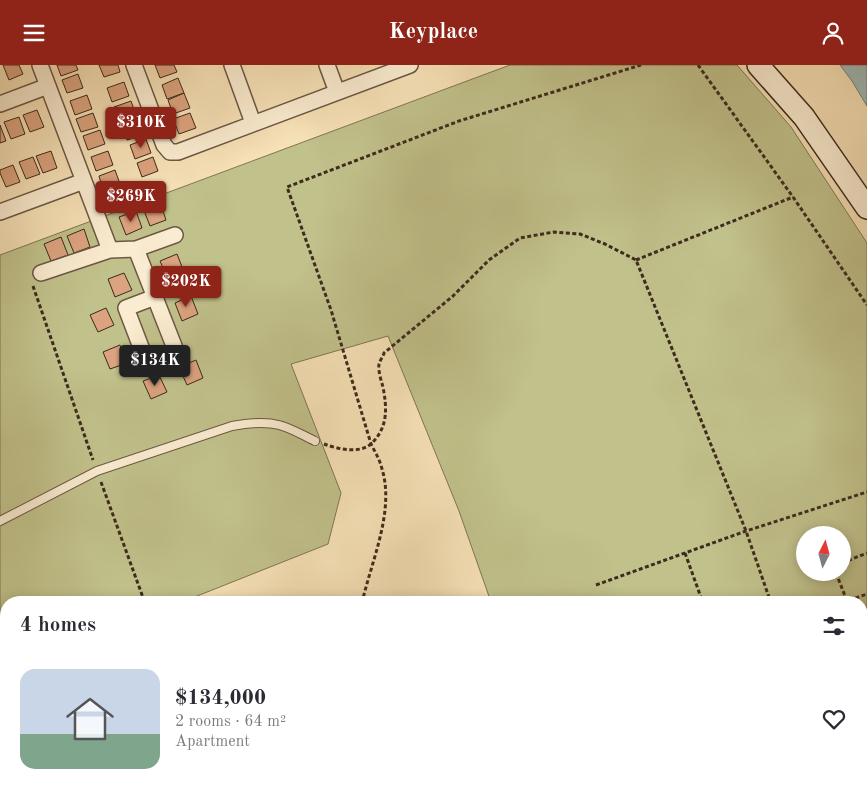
<!DOCTYPE html>
<meta charset="utf-8">
<style>
:root{--surface:#fff;--page:#f2f2f3;--text:#2b2b33;--muted:#7c7c81;--accent:#8f2418}
body{margin:0;font-family:"Old Standard TT",serif;background:var(--page);color:var(--text);height:100vh;display:flex;flex-direction:column;font-size:19px;white-space:nowrap}
*{box-sizing:border-box;margin:0}
p{font-size:16px;color:var(--muted)}
.icon{flex:none;width:28px;height:28px;fill:none;stroke:currentColor;stroke-width:2;stroke-linecap:round;stroke-linejoin:round}
.map{position:relative;flex:1;overflow:hidden}
.side{position:absolute;left:0px;top:531px;width:868px;height:196px;display:flex;flex-direction:column;background:var(--surface);border-radius:20px 20px 0 0;box-shadow:0 2px 12px #0003}
.side>*{flex:none}
.needle{width:32px;rotate:6deg}
.tools{position:absolute;left:796px;top:461px;display:grid;gap:10px}
.tools a{display:grid;place-items:center;width:55px;height:55px;border-radius:50%;background:var(--surface);box-shadow:0 2px 12px #0003;font-size:25px}
.price{position:absolute;translate:-50% -42px;padding:0 11px;border-radius:5px;background:var(--accent);color:#fff;font-size:16px;line-height:32px;filter:drop-shadow(0 1px 2px #0008)}
.price::after{content:'';position:absolute;left:50%;top:30px;width:15px;height:11px;margin-left:-8px;background:inherit;clip-path:polygon(0 0,100% 0,50% 100%)}
.price.current{background:#222;color:#fff}
ul{padding:0;list-style:none}
li{display:flex;align-items:center;gap:15px;height:125px;padding:0 20px}
li span{display:grid;place-items:center;flex:none;width:140px;height:100px;border-radius:15px;color:#555}
li>.icon{margin-inline-start:auto}
span .icon{width:60px;height:60px;fill:#fffc;stroke-width:1}
li b{font-size:21px}
h2{display:flex;justify-content:space-between;align-items:center;height:60px;padding:0 20px;font-size:21px}
header{display:flex;justify-content:space-between;align-items:center;height:65px;padding:0 20px;background:var(--accent);color:#fff;font-size:22px;font-weight:700}
.map>svg:first-child{display:block}
</style>
<header><svg class="icon" aria-label="menu" viewBox="0 0 24 24"><path d="M4 6h16M4 12h16M4 18h16"/></svg>Keyplace<svg class="icon" aria-label="person" viewBox="0 0 24 24"><circle cx="12" cy="8" r="4"/><path d="M4 21q1-7 8-7t8 7"/></svg></header>
<div class="map">
<svg width="867" height="727" viewBox="0 0 867 727">
<rect width="100%" height="100%" fill="#f7e1b7"/>
<filter id="stains"><feTurbulence type="fractalNoise" baseFrequency=".004" numOctaves="4"/><feColorMatrix values="0 0 0 0 .2 0 0 0 0 .09 0 0 0 0 .02 0 0 0 .5 -.17"/></filter>
<radialGradient id="worn" r=".72"><stop offset=".6" stop-color="#630" stop-opacity="0"/><stop offset="1" stop-color="#630" stop-opacity=".3"/></radialGradient>
<path fill="#c1c18b" stroke="#7f7654" fill-rule="evenodd" d="M510,0H737L791,62L867,178V727H556L554,721H861V538L491,537L459,446L388,271L291,299L341,428L328,479L182,537L6,538V721H169L171,727H0V190ZM805,470H842V508H805Z"/>
<path fill="#a0bbb8" stroke="#78817a" d="M840,0H867V41L852,16Z"/>
<path fill="#dba37f" stroke="#3d2b1d" d="M3,0H19L23,9L9,15Z
M57,0H76L78,5L61,11Z
M99,0H118L120,7L104,12Z
M155,0H174L177,7L160,13Z
M78,9L83,23L67,28L62,15Z
M178,13L184,28L167,34L162,20Z
M124,17L129,31L112,37L107,23Z
M184,28L190,43L173,49L168,35Z
M87,30L92,44L75,50L70,36Z
M131,36L136,50L120,55L114,42Z
M37,45L44,62L30,67L23,50Z
M93,48L98,62L81,67L76,54Z
M190,48L196,63L179,69L173,54Z
M19,52L25,69L11,74L4,57Z
M139,55L144,70L127,75L122,61Z
M0,60L6,76L0,78Z
M100,65L105,79L88,85L83,71Z
M146,74L151,88L135,94L130,80Z
M51,86L57,103L43,108L36,91Z
M108,86L113,100L96,106L91,92Z
M33,92L40,109L26,114L19,97Z
M153,92L158,106L142,112L137,98Z
M13,100L20,117L6,122L0,108V105Z
M115,105L120,119L103,125L99,111Z
M160,137L166,155L150,161L143,143Z
M136,146L142,163L126,170L119,152Z
M84,164L90,182L74,188L67,171Z
M61,172L68,190L51,196L44,179Z
M177,189L184,207L168,214L160,196Z
M124,208L132,225L115,232L108,214Z
M191,231L198,249L182,256L175,238Z
M106,243L114,260L98,267L90,250Z
M120,280L127,298L110,304L103,287Z
M196,295L203,313L187,320L179,302Z
M159,310L167,327L151,334L143,316Z"/>
<g fill="none" stroke-linecap="round" stroke-linejoin="round">
<g stroke="#6c5844" stroke-width="10">
<path id="lane" d="M0,456L97,406L232,361C248,358 264,356 279,360C291,363 304,371 315,376
M861,670L867,668
M661,727L681,721"/>
</g>
<g stroke="#6c5844" stroke-width="18">
<path id="street" d="M40,0L110,185
M134,0L164,80L170,87H178L410,0
M232,0L253,58
M327,0L337,27
M0,39L48,21
M0,147L84,116
M136,184L176,286
M41,208L110,185L136,184L175,170
M147,298L126,243L155,232
M0,603L6,602
M0,660L6,662"/>
</g>
<g stroke="#3d2b1d" stroke-width="24">
<path id="secondary" d="M758,0L804,52L867,143"/>
</g>
<path stroke="#3d2b1d" stroke-width="3" stroke-dasharray="4 2.5" stroke-linecap="butt" d="M698,0L793,132L867,240
M636,195L793,132
M33,221L93,395
M324,379C338,384 361,390 373,377C388,361 387,343 383,322C381,315 378,306 379,299C380,295 383,292 384,288L453,231L489,195L520,173L554,167L580,169L605,179L636,195L746,466L771,538
M101,417L145,538
M685,488L703,538
M842,498L867,488
M836,508L847,536L867,529
M596,520L746,466L867,427
M362,538C371,497 395,446 382,404C380,395 375,387 371,379L331,245L287,122L459,56L641,0
M861,718L867,716
M338,727L339,721
M833,727L851,721"/>
<use href="#lane" stroke="#faecd0" stroke-width="8"/>
<use href="#street" stroke="#faecd0" stroke-width="15"/>
<use href="#secondary" stroke="#faecd0" stroke-width="21"/>
</g>
<rect width="100%" height="100%" filter="url(#stains)"/>
<rect width="100%" height="100%" fill="url(#worn)"/>
</svg>
<div class="tools">
<a><svg class="needle" viewBox="-14 -14 28 28"><path d="M0-13l5 13h-10z" fill="#e53935"/><path d="M0 13l5-13h-10z" fill="#7c7c81"/></svg></a>
</div>
<b class="price" style="left:141px;top:84px">$310K</b>
<b class="price" style="left:131px;top:158px">$269K</b>
<b class="price" style="left:186px;top:243px">$202K</b>
<b class="price current" style="left:155px;top:322px">$134K</b>
<section class="side">
<h2>4 homes<svg class="icon" aria-label="filters" viewBox="0 0 24 24"><path d="M4 7h16M4 17h16"/><circle cx="9" cy="7" r="2"/><circle cx="15" cy="17" r="2"/></svg></h2>
<ul>
<li><span style="background:linear-gradient(#c9d6e8 65%,#7fa58c 0)"><svg class="icon" aria-label="home" viewBox="0 0 24 24"><path d="M3 11l9-7 9 7M6 9v11h12V9"/></svg></span><div><b>$134,000</b><p>2 rooms · 64 m²</p><p>Apartment</p></div><svg class="icon" aria-label="heart" viewBox="0 0 24 24"><path d="M12 20l-8-8c-3-5 5-10 8-4 3-6 11-1 8 4z"/></svg></li>
</ul>
</section>
</div>
